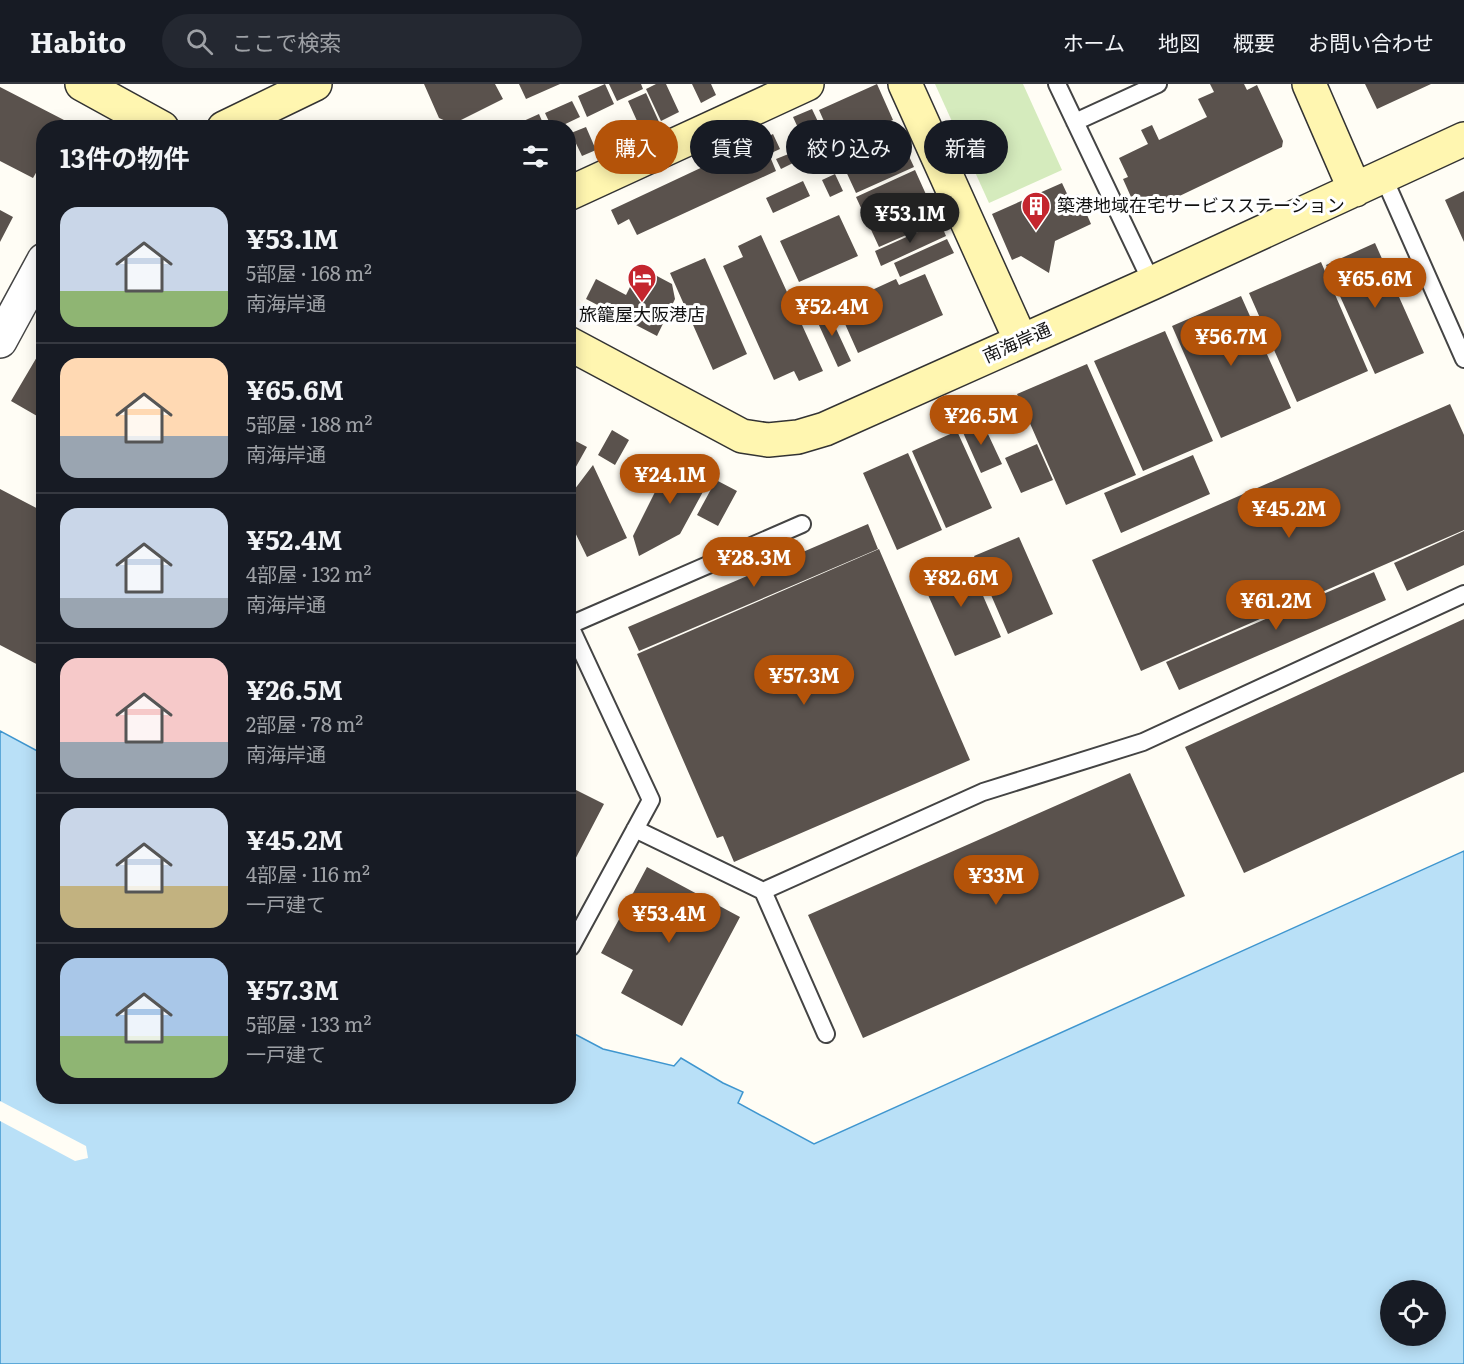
<!DOCTYPE html>
<html lang="ja">
<meta charset="utf-8">
<style>
:root{--surface:#171b24;--page:#242831;--text:#f1f3f6;--muted:#9ea1a6;--line:#363941;--accent:#b45309}
body{margin:0;font-family:Literata,"Noto Sans JP",serif;background:var(--page);color:var(--text);height:100vh;display:flex;flex-direction:column;font-size:22px;white-space:nowrap}
*{box-sizing:border-box;margin:0}
p{font-size:20px;color:var(--muted)}
.icon{flex:none;width:33px;height:33px;fill:none;stroke:currentColor;stroke-width:2;stroke-linecap:round;stroke-linejoin:round}
.map{position:relative;flex:1;overflow:hidden}
.panel{position:absolute;left:36px;top:36px;width:540px;height:984px;display:flex;flex-direction:column;background:var(--surface);border-radius:24px;box-shadow:0 3px 15px #0003}
.panel>*{flex:none}
.top-card{position:absolute;left:594px;top:36px;width:570px;height:54px;display:flex;gap:12px}
.buttons{position:absolute;left:1380px;top:1196px;display:grid;gap:12px}
.buttons a{display:grid;place-items:center;width:66px;height:66px;border-radius:50%;background:var(--surface);box-shadow:0 3px 15px #0003;font-size:30px}
.price{position:absolute;translate:-50% -51px;padding:0 14px;border-radius:21px;background:var(--accent);color:#fff;font-size:20px;line-height:39px;filter:drop-shadow(0 2px 3px #0008)}
.price::after{content:'';position:absolute;left:50%;top:36px;width:18px;height:14px;margin-left:-9px;background:inherit;clip-path:polygon(0 0,100% 0,50% 100%)}
.price.active{background:#222;color:#fff}
ul{padding:0;list-style:none}
li{display:flex;align-items:center;gap:18px;height:150px;padding:0 24px}
li+li{border-top:2px solid var(--line)}
li span{display:grid;place-items:center;flex:none;width:168px;height:120px;border-radius:18px;color:#555}
li>.icon{margin-inline-start:auto}
span .icon{width:72px;height:72px;fill:#fffc;stroke-width:1}
li b{font-size:26px}
h2{display:flex;justify-content:space-between;align-items:center;height:72px;padding:0 24px;font-size:26px}
.pill{padding:0 21px;border-radius:27px;background:var(--surface);box-shadow:0 3px 15px #0003;font-size:21px;line-height:54px}
.pill.active{background:var(--accent);color:#fff}
header{display:flex;align-items:center;gap:36px;box-sizing:border-box;height:84px;padding:0 30px;background:var(--surface);border-bottom:2px solid var(--line)}
header strong{font-size:28px}
nav{display:flex;gap:33px;margin-inline-start:auto;font-size:21px}
.search{width:420px;height:54px;background:var(--page);display:flex;align-items:center;gap:15px;box-sizing:border-box;padding:0 21px;border-radius:33px;color:var(--muted);font-size:22px}
.map>svg:first-child{display:block}
</style>
<header>
<strong>Habito</strong>
<div class="search"><svg class="icon" aria-label="search" viewBox="0 0 24 24"><circle cx="10" cy="10" r="6"/><path d="M15 15l6 6"/></svg>ここで検索</div>
<nav><a>ホーム</a><a>地図</a><a>概要</a><a>お問い合わせ</a></nav>
</header>
<div class="map">
<svg width="1464" height="1280" viewBox="0 0 1464 1280">
<rect width="100%" height="100%" fill="#fffdf5"/>
<path fill="#d5ebbd" d="M935,0H1023L1062,86L989,119Z"/>
<path fill="#b9e0f7" stroke="#3f96cf" stroke-width="1.5" fill-rule="evenodd" d="M0,647L43,670L44,1012H568L569,947L603,965L674,982L681,974L723,999L743,1008L738,1019L814,1060L1464,767V1280H0ZM1390,1206H1436V1251H1390Z"/>
<path fill="#fffdf5" d="M0,1017L86,1062L88,1074L75,1077L0,1037Z"/>
<path fill="#5a524d" d="M424,0H495L503,15L457,38H448L439,34Z
M519,0H560L526,15Z
M605,0L614,20L587,33L578,12Z
M609,0H641L643,5L617,17Z
M656,0H666L679,28L661,37L646,5Z
M692,0H711L716,11L701,19Z
M877,0L893,36L835,62L819,26Z
M1210,0H1244L1247,6L1257,1L1283,57L1282,63L1146,128L1136,110L1131,113L1123,95L1128,93L1119,74L1148,60L1141,46L1152,41L1159,56L1207,33L1198,15L1214,8Z
M1365,0H1431L1377,25Z
M0,3L64,36L60,44H44V75L33,94L0,77Z
M646,9L660,40L642,48L628,17Z
M572,17L580,33L557,44H552L545,29Z
M812,25L830,63L811,72L793,33Z
M539,30L545,44H508Z
M895,42L914,83L856,109L837,68Z
M586,43L596,66L582,72L571,49Z
M773,50L780,65L769,70L776,87L637,151L629,135L618,141L611,126Z
M791,69L795,78L781,85L776,75Z
M832,71L837,83L822,90L816,78Z
M915,86L938,137L879,163L856,113Z
M835,90L843,107L830,113L822,96Z
M803,97L810,112L773,129L766,114Z
M1062,99L1069,114L1078,110L1091,140L1055,157L1049,189L1021,172L1012,176L992,130Z
M1464,107V158L1445,116Z
M0,126L13,133L0,158Z
M839,131L858,172L799,198L780,157Z
M940,138L946,152L881,182L875,167Z
M761,151L823,287L799,297L794,287L774,296L723,182L743,173L738,162Z
M947,155L954,169L900,193L894,179Z
M1375,159L1424,269L1375,290L1326,181Z
M705,174L747,270L713,286L670,189Z
M1321,178L1368,287L1297,318L1249,209Z
M640,183L672,200L675,215L657,252L586,215L596,195L626,211Z
M925,190L943,231L858,269L837,222L896,195L899,201Z
M1241,212L1291,324L1221,354L1172,242Z
M826,223L851,277L838,283L813,228Z
M1165,247L1213,357L1143,387L1094,277Z
M44,261V336L11,317Z
M1087,280L1136,391L1066,421L1017,310Z
M1450,320L1464,351V446L1141,587L1092,476Z
M981,335L1002,380L981,389L961,344Z
M612,346L629,356L615,381L598,371Z
M957,347L992,424L946,444L912,367Z
M568,353L587,363L568,397Z
M1037,360L1053,396L1021,409L1005,374Z
M908,369L942,446L897,466L863,389Z
M1193,371L1210,410L1121,449L1104,409Z
M673,372L711,393L680,450L639,472L633,452Z
M593,381L627,454L587,473L568,434V414Z
M716,396L737,407L718,442L697,431Z
M0,405L44,428V584L0,561Z
M868,440L878,465L639,567L628,543Z
M1464,447V481L1407,507L1394,479Z
M1019,453L1053,530L1008,550L974,472Z
M879,465L970,676L734,778L723,752L717,754L637,570Z
M967,475L1001,553L955,572L921,495Z
M1374,488L1386,516L1179,606L1166,578Z
M1464,535V688L1244,789L1185,663Z
M1130,689L1185,812L863,954L808,831Z
M568,702L604,720L568,789Z
M647,783L740,833L682,942L621,909L633,886L601,869Z"/>
<g fill="none" stroke-linecap="round" stroke-linejoin="round">
<g stroke="#444" stroke-width="20">
<path id="lane" d="M1057,0L1152,199
M1075,38L1158,0
M1383,92L1464,275
M568,538L651,716L571,863
M570,541L802,440
M635,745L763,807L983,708L1143,658L1464,510
M763,807L826,950"/>
</g>
<g stroke="#444" stroke-width="36">
<path id="street" d="M0,257L44,176"/>
</g>
<g stroke="#333" stroke-width="36">
<path id="secondary" d="M82,0L162,44
M905,0L1021,257
M1309,0L1355,106
M224,44L315,0
M568,110L807,0
M568,259L742,352L768,356L798,353L825,345L1152,199L1464,55"/>
</g>
<use href="#lane" stroke="#fff" stroke-width="16"/>
<use href="#street" stroke="#fff" stroke-width="33"/>
<use href="#secondary" stroke="#fff6b0" stroke-width="33"/>
</g>
<defs>
<g id="building-pin" transform="scale(1.5)"><path d="M0 17L-7.5 6A9.5 9.5 0 1 1 7.5 6Z" fill="#c4262e" stroke="#fff"/><path d="M-4-6H4V6H1V3H-1V6H-4ZM-2.5-4.3h1.7v1.8h-1.7ZM.8-4.3h1.7v1.8H.8ZM-2.5-1h1.7V.8h-1.7ZM.8-1h1.7V.8H.8Z" fill="#fff"/></g>
<g id="hotel-pin" transform="scale(1.5)"><path d="M0 17L-7.5 6A9.5 9.5 0 1 1 7.5 6Z" fill="#c4262e" stroke="#fff"/><path d="M-6-4.5h1.5V1H6V5H4.5V3h-9V5H-6ZM-4 0a1.8 1.8 0 1 1 3.6 0ZM.5 0V-2.5h3Q6-2.5 6 0Z" fill="#fff"/></g>
</defs>
<g fill-rule="evenodd">
<use href="#building-pin" x="1036" y="122"/>
<use href="#hotel-pin" x="642" y="194"/>
</g>
<g text-anchor="middle" stroke-width="6" stroke-linejoin="round" paint-order="stroke">
<g font-size="18" fill="#111" stroke="#fff" text-anchor="start">
<text x="1057" y="128">築港地域在宅サービスステーション</text>
<text x="642" y="237" text-anchor="middle">旅籠屋大阪港店</text>
</g>
<g font-size="18" fill="#111" stroke="#fff">
<text transform="translate(1017 259) rotate(-24)" y="6">南海岸通</text>
</g>
</g>
</svg>
<div class="buttons">
<a><svg class="icon" aria-label="locate" viewBox="0 0 24 24"><circle cx="12" cy="12" r="6"/><path d="M12 2v4M12 18v4M2 12h4M18 12h4"/></svg></a>
</div>
<b class="price active" style="left:910px;top:160px">¥53.1M</b>
<b class="price" style="left:1375px;top:225px">¥65.6M</b>
<b class="price" style="left:832px;top:253px">¥52.4M</b>
<b class="price" style="left:1231px;top:283px">¥56.7M</b>
<b class="price" style="left:981px;top:362px">¥26.5M</b>
<b class="price" style="left:670px;top:421px">¥24.1M</b>
<b class="price" style="left:1289px;top:455px">¥45.2M</b>
<b class="price" style="left:754px;top:504px">¥28.3M</b>
<b class="price" style="left:961px;top:524px">¥82.6M</b>
<b class="price" style="left:1276px;top:547px">¥61.2M</b>
<b class="price" style="left:804px;top:622px">¥57.3M</b>
<b class="price" style="left:996px;top:822px">¥33M</b>
<b class="price" style="left:669px;top:860px">¥53.4M</b>
<div class="top-card">
<a class="pill active">購入</a>
<a class="pill">賃貸</a>
<a class="pill">絞り込み</a>
<a class="pill">新着</a>
</div>
<section class="panel">
<h2>13件の物件<svg class="icon" aria-label="filters" viewBox="0 0 24 24"><path d="M4 7h16M4 17h16"/><circle cx="9" cy="7" r="2"/><circle cx="15" cy="17" r="2"/></svg></h2>
<ul>
<li><span style="background:linear-gradient(#c9d6e8 70%,#8fb573 0)"><svg class="icon" aria-label="home" viewBox="0 0 24 24"><path d="M3 11l9-7 9 7M6 9v11h12V9"/></svg></span><div><b>¥53.1M</b><p>5部屋 · 168 m²</p><p>南海岸通</p></div></li>
<li><span style="background:linear-gradient(#ffd9b3 65%,#9aa5b1 0)"><svg class="icon" aria-label="home" viewBox="0 0 24 24"><path d="M3 11l9-7 9 7M6 9v11h12V9"/></svg></span><div><b>¥65.6M</b><p>5部屋 · 188 m²</p><p>南海岸通</p></div></li>
<li><span style="background:linear-gradient(#c9d6e8 75%,#9aa5b1 0)"><svg class="icon" aria-label="home" viewBox="0 0 24 24"><path d="M3 11l9-7 9 7M6 9v11h12V9"/></svg></span><div><b>¥52.4M</b><p>4部屋 · 132 m²</p><p>南海岸通</p></div></li>
<li><span style="background:linear-gradient(#f6c9c9 70%,#9aa5b1 0)"><svg class="icon" aria-label="home" viewBox="0 0 24 24"><path d="M3 11l9-7 9 7M6 9v11h12V9"/></svg></span><div><b>¥26.5M</b><p>2部屋 · 78 m²</p><p>南海岸通</p></div></li>
<li><span style="background:linear-gradient(#c9d6e8 65%,#c2b280 0)"><svg class="icon" aria-label="home" viewBox="0 0 24 24"><path d="M3 11l9-7 9 7M6 9v11h12V9"/></svg></span><div><b>¥45.2M</b><p>4部屋 · 116 m²</p><p>一戸建て</p></div></li>
<li><span style="background:linear-gradient(#a9c7e8 65%,#8fb573 0)"><svg class="icon" aria-label="home" viewBox="0 0 24 24"><path d="M3 11l9-7 9 7M6 9v11h12V9"/></svg></span><div><b>¥57.3M</b><p>5部屋 · 133 m²</p><p>一戸建て</p></div></li>
</ul>
</section>
</div>
